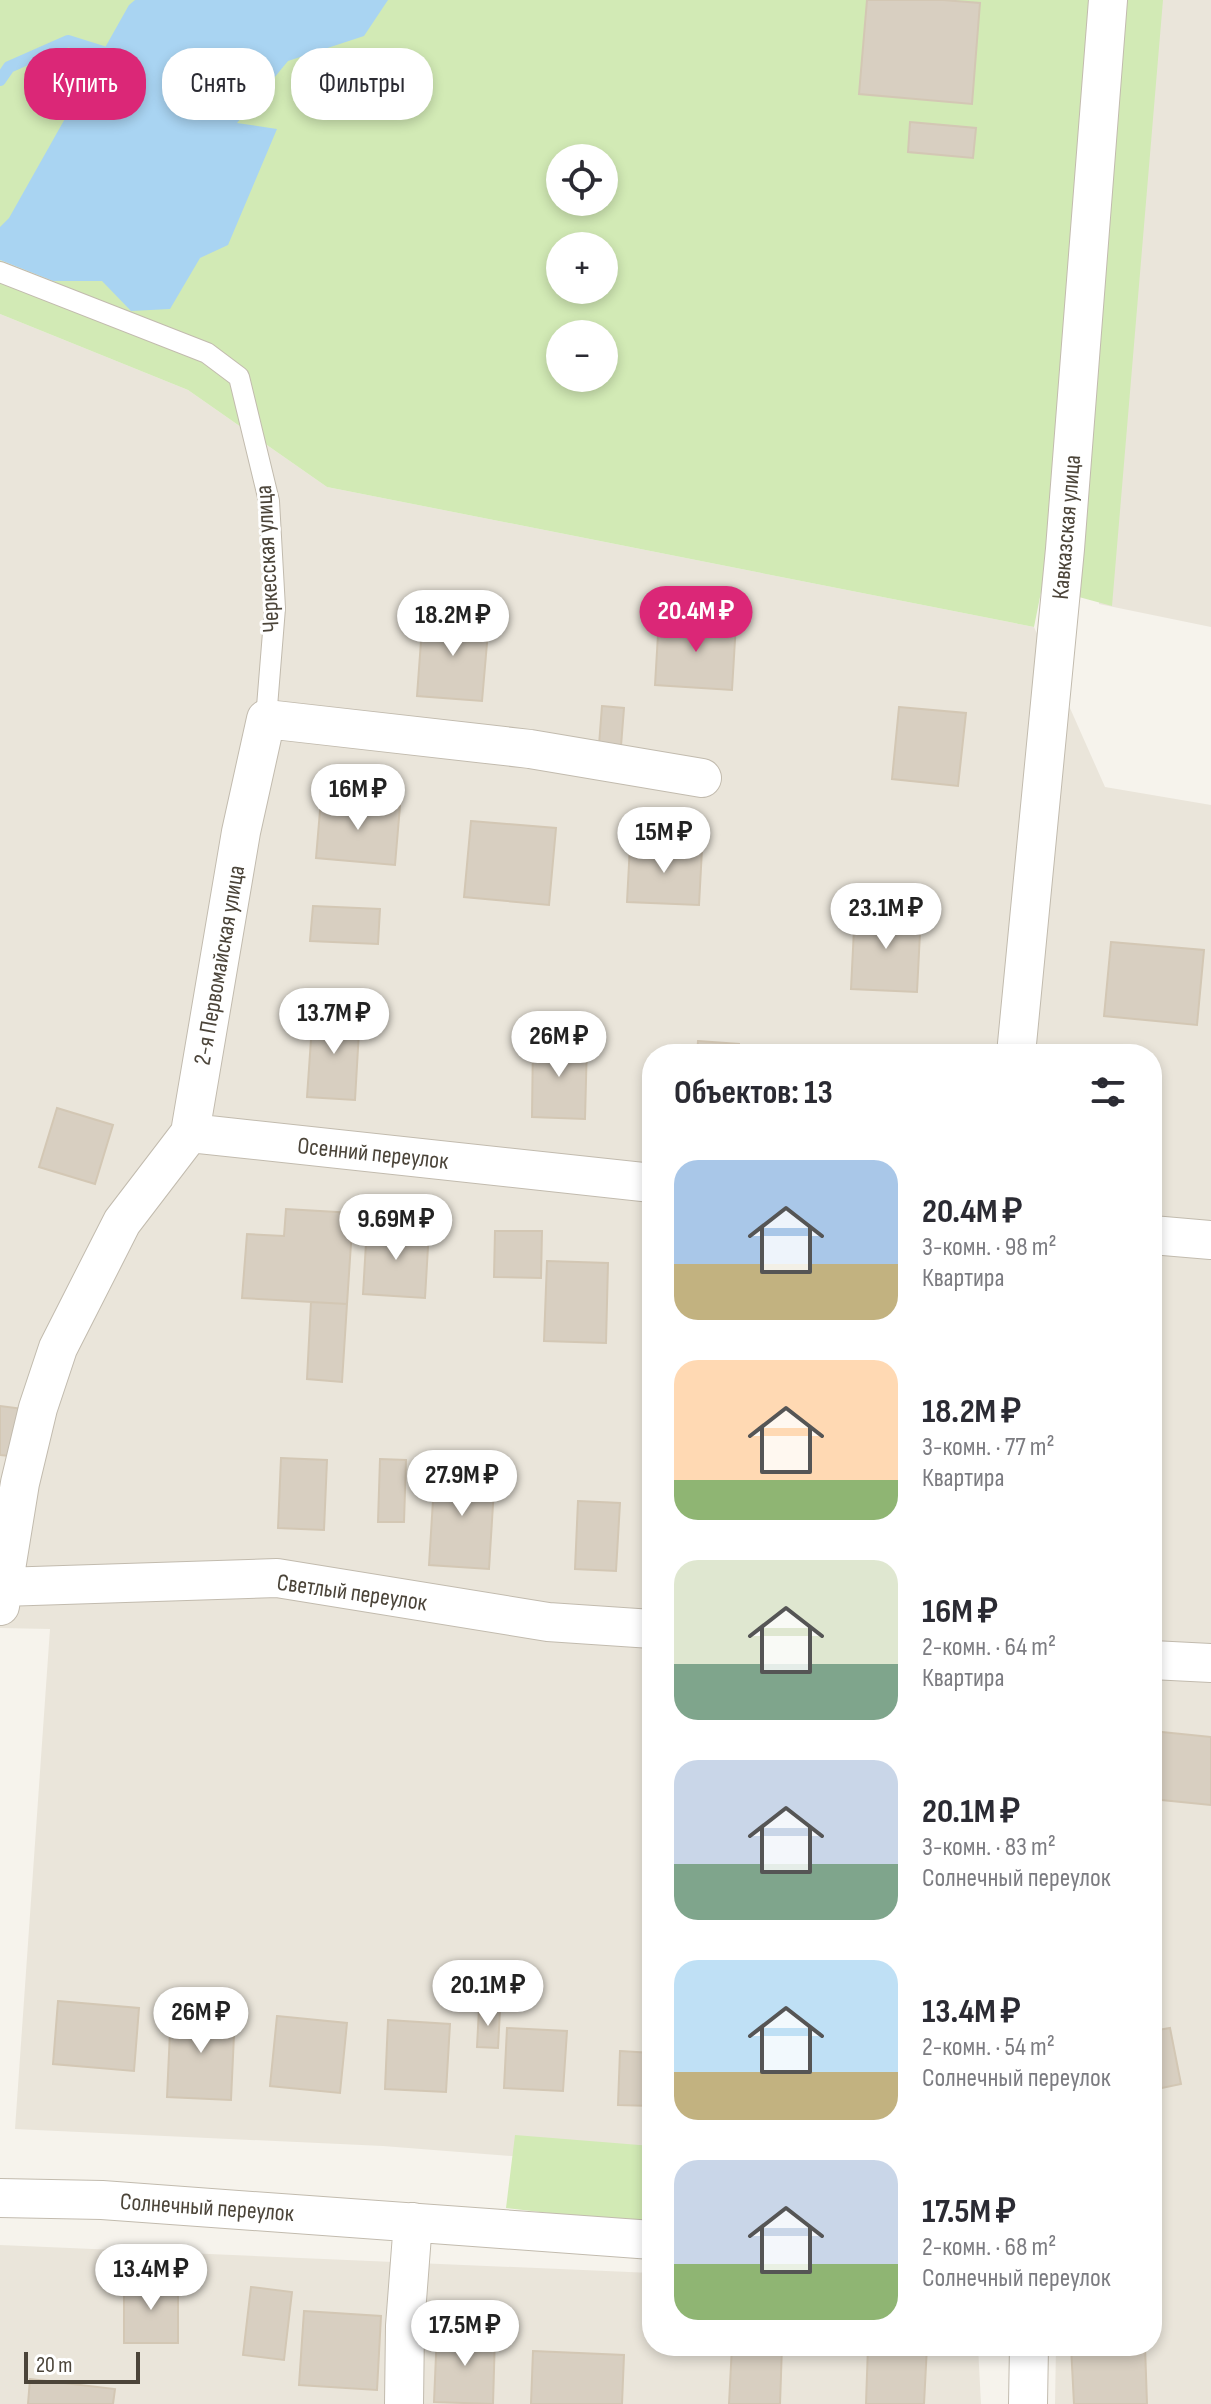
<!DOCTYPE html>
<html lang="ru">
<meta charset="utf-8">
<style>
:root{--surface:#fff;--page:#f2f2f3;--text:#2b2b33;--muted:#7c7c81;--accent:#db2777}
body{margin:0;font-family:"Sofia Sans Condensed",sans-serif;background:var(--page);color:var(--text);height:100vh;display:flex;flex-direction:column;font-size:30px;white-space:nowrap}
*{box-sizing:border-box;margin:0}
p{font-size:26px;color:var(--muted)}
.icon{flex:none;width:44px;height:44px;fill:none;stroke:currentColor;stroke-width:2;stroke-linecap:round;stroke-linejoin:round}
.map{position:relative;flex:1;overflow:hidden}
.sheet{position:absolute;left:642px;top:1044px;width:520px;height:1312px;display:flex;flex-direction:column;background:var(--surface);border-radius:32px;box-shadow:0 4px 12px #0003}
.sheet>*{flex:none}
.top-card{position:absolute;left:24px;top:48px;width:498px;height:72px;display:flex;gap:16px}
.fabs{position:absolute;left:546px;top:144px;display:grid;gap:16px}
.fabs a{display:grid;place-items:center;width:72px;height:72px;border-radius:50%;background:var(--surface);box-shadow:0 4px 12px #0003;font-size:40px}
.scale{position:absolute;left:24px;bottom:20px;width:116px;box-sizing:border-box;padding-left:8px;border:4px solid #4b4439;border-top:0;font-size:22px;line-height:28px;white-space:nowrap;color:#4b4439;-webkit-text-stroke:6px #fff;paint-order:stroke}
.price{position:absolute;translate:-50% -68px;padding:0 18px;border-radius:28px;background:#fff;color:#222;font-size:26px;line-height:52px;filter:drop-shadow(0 2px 4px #0008)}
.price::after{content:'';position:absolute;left:50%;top:48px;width:24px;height:18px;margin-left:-12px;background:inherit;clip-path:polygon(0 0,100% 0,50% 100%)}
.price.current{background:var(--accent);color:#fff}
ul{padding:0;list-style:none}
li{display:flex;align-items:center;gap:24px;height:200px;padding:0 32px}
li span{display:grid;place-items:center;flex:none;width:224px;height:160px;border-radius:24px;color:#555}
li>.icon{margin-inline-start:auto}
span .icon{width:96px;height:96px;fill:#fffc;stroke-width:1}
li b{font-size:34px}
h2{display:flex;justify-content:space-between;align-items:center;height:96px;padding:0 32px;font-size:34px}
.chip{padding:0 28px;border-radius:32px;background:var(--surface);box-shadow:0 4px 12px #0003;font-size:28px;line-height:72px}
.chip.current{background:var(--accent);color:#fff}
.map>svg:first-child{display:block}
</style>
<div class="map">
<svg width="1211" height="2404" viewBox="0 0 1211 2404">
<rect width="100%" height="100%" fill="#f6f3ec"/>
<path fill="#eae5da" d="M1132,0H1211V627L1099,604L1120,178Z
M0,314L188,390L327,487L1034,627L1105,787L1211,805V2404H1055L1056,2346H1152V1054H652V2167L383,2146L15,2129L50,1629L0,1628Z
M0,2245L652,2273V2346H978L981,2404H0Z"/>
<path fill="#d2eab5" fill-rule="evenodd" d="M0,0H1163L1112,606L1042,587L1034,627L327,487L188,390L0,314V260L53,281L0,227ZM560,158H604V202H560ZM560,246H604V290H560ZM560,334H604V378H560Z
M515,2135L652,2146V2225L506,2208Z"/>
<path fill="#a9d4f2" d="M135,0H388L364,36L288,61L237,123L277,129L228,245L200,258L170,309L131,311L102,281H53L0,260V227L9,218L129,5Z"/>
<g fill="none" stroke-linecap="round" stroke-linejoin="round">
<path stroke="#a9d4f2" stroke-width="12" d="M0,80L9,67L68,41L103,52"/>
</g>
<path fill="#d8cfc1" stroke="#d3c7b4" stroke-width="2" d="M867,0H943L980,3L972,104L859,94Z
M910,122L976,128L973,158L908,152Z
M423,614L489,620L482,701L417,696Z
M659,618L736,623L732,690L655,685Z
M602,706L624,708L621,746L599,745Z
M899,707L966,713L958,786L892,779Z
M321,799L400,806L395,865L316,858Z
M471,821L556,828L549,905L464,897Z
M630,845L702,849L699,905L627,902Z
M313,906L380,909L378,944L310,941Z
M855,909L921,913L917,992L851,989Z
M1111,942L1204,950L1197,1025L1104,1016Z
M313,1011L360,1014L355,1100L307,1097Z
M533,1040L587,1042L585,1119L532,1117Z
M698,1041L739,1044V1054H697Z
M57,1108L113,1125L95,1184L39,1167Z
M1152,1114H1155L1152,1175Z
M286,1209L353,1213L347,1304L242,1298L247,1234L284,1236Z
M367,1226L429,1230L425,1298L363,1294Z
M495,1231H542L541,1278L494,1277Z
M547,1261L608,1263L606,1343L544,1341Z
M311,1302L347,1304L342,1382L307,1379Z
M0,1406L24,1409L18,1457L0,1455Z
M281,1458L327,1460L324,1530L278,1528Z
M380,1459L406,1460L404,1522H378Z
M435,1468L495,1472L489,1569L429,1565Z
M578,1501L620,1503L616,1571L575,1569Z
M1152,1731L1211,1737V1805L1152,1799Z
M58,2001L139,2008L134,2071L53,2064Z
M479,2008L500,2010L498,2048L477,2047Z
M171,2010L235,2013L231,2100L167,2097Z
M277,2016L347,2023L340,2093L270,2086Z
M388,2020L450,2024L446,2092L385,2089Z
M507,2028L567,2031L563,2091L504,2088Z
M1170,2028L1181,2084L1152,2090V2031Z
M620,2051L652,2053V2106L618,2105Z
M124,2281H178V2343H124Z
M251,2287L292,2292L284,2360L243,2355Z
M304,2311L381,2316L377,2390L299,2385Z
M437,2332L495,2335L493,2404L434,2402Z
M732,2346H782L780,2404H729Z
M868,2346H927L924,2404H866Z
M1071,2346H1145L1147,2404H1074Z
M533,2351L624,2355L622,2404H531Z
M30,2379L115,2389L113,2404H28Z"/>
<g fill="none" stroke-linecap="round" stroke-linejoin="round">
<g stroke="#c2bbae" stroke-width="22">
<path id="service" d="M0,272L207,353L239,377L269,501L275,608L266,719"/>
</g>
<g stroke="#c2bbae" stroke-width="40">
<path id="minor" d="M1016,1054L1065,549L1108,0
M190,1133L652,1183
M1152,1235L1211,1240
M2,1587L277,1578L548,1622L652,1629
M0,1606L20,1483L38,1408L58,1348L122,1222L190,1133L241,832L266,719L530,749L702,778
M1152,1660L1211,1663
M0,2198L102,2200L652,2240
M404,2404L405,2326L413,2222
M1028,2404L1029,2346"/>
</g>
<use href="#service" stroke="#fff" stroke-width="20"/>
<use href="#minor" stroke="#fff" stroke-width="38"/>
</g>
<g text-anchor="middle" stroke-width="6" stroke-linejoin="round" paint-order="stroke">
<g font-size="24" fill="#4b4439" stroke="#fff">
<text transform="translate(1066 527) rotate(-85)" y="8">Кавказcкая улица</text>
<text transform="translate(267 559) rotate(-93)" y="8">Черкесская улица</text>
<text transform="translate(219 965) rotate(-80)" y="8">2-я Первомайская улица</text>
<text transform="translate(373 1153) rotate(6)" y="8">Осенний переулок</text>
<text transform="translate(352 1592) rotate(8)" y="8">Светлый переулок</text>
<text transform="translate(207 2207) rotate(4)" y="8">Солнечный переулок</text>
</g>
</g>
</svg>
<div class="fabs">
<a><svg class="icon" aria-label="locate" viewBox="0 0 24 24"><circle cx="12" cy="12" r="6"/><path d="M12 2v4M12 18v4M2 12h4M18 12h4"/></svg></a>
<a>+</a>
<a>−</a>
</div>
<div class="scale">20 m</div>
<b class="price current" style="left:696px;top:654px">20.4M ₽</b>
<b class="price" style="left:453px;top:658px">18.2M ₽</b>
<b class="price" style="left:358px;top:832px">16M ₽</b>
<b class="price" style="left:664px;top:875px">15M ₽</b>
<b class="price" style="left:886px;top:951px">23.1M ₽</b>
<b class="price" style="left:334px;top:1056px">13.7M ₽</b>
<b class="price" style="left:559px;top:1079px">26M ₽</b>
<b class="price" style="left:396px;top:1262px">9.69M ₽</b>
<b class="price" style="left:462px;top:1518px">27.9M ₽</b>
<b class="price" style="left:488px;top:2028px">20.1M ₽</b>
<b class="price" style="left:201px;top:2055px">26M ₽</b>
<b class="price" style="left:151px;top:2312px">13.4M ₽</b>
<b class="price" style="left:465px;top:2368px">17.5M ₽</b>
<div class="top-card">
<a class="chip current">Купить</a>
<a class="chip">Снять</a>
<a class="chip">Фильтры</a>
</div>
<section class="sheet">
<h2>Объектов: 13<svg class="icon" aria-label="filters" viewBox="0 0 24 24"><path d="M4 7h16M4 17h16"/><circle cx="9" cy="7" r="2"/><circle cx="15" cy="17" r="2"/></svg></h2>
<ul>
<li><span style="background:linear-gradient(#a9c7e8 65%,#c2b280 0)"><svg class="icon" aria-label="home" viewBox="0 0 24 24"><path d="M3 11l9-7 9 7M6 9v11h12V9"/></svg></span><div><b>20.4M ₽</b><p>3-комн. · 98 m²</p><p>Квартира</p></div></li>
<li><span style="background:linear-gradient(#ffd9b3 75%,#8fb573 0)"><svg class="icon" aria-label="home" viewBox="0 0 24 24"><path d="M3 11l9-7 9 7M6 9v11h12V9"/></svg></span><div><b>18.2M ₽</b><p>3-комн. · 77 m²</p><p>Квартира</p></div></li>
<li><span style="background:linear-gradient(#dfe7d0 65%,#7fa58c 0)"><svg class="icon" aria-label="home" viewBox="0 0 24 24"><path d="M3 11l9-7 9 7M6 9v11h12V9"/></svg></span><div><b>16M ₽</b><p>2-комн. · 64 m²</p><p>Квартира</p></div></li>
<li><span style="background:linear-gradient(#c9d6e8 65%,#7fa58c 0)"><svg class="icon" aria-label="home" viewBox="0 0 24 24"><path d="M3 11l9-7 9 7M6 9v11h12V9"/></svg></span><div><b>20.1M ₽</b><p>3-комн. · 83 m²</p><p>Солнечный переулок</p></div></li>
<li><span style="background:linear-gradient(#bfe0f5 70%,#c2b280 0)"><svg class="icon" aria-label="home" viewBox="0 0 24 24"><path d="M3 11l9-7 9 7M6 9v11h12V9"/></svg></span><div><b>13.4M ₽</b><p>2-комн. · 54 m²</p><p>Солнечный переулок</p></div></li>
<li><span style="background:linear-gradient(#c9d6e8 65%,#8fb573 0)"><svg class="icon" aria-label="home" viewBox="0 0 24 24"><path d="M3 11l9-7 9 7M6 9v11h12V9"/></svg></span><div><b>17.5M ₽</b><p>2-комн. · 68 m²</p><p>Солнечный переулок</p></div></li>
</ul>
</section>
</div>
